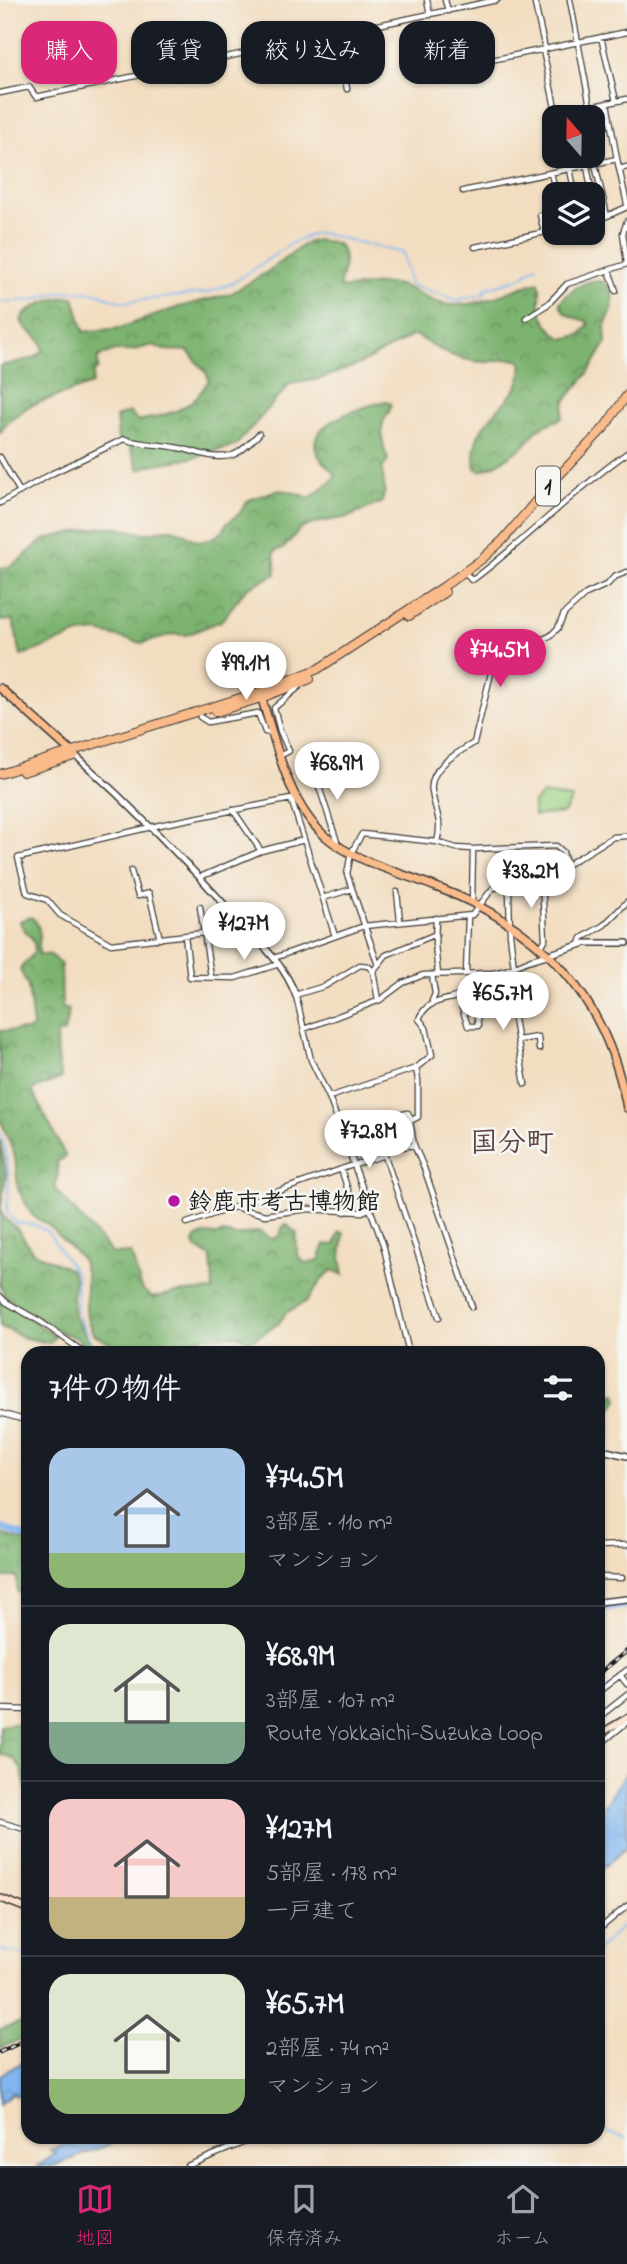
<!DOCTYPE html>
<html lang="ja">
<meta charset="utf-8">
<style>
:root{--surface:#171b24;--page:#242831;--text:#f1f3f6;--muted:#9ea1a6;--line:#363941;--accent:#db2777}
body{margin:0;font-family:"Indie Flower","Klee One",sans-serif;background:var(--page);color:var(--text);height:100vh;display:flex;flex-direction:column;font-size:26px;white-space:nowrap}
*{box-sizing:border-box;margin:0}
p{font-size:23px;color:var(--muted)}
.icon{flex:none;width:38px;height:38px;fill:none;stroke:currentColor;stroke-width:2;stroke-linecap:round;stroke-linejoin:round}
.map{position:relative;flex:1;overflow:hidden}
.sheet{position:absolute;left:21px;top:1346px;width:584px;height:798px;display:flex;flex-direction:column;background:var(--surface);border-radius:21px;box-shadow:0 2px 5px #0004}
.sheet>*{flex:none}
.hud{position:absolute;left:21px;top:21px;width:586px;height:63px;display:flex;gap:14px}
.needle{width:46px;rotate:340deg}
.tools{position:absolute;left:542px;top:105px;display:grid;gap:14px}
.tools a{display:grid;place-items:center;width:63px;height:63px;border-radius:14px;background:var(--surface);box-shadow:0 2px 5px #0004;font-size:35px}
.price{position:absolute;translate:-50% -60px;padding:0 16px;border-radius:24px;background:#fff;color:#222;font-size:23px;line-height:46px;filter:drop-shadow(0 2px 4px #0008)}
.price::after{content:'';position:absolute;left:50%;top:42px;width:21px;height:16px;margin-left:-10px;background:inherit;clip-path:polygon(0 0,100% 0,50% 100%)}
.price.on{background:var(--accent);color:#fff}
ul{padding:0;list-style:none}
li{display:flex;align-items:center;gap:21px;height:175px;padding:0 28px}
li+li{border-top:2px solid var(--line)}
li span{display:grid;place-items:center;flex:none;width:196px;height:140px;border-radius:21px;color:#555}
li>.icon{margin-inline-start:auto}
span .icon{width:84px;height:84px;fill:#fffc;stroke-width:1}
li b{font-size:30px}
h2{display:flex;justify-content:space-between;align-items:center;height:84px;padding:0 28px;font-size:30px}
.pill{padding:0 24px;border-radius:21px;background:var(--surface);box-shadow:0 2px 5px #0004;font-size:24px;line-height:63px}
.pill.on{background:var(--accent);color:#fff}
.dock{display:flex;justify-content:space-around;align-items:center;height:98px;border-top:2px solid var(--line);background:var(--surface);font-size:19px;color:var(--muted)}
.dock a{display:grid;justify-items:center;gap:4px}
.dock .on{color:var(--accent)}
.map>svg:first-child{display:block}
</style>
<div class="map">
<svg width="627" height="2166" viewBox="0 0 627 2166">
<defs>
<pattern id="forest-crowns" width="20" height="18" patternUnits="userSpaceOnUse" patternTransform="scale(1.75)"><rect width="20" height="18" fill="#7db370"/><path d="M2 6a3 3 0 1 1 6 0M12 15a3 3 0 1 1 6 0" fill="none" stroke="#66915b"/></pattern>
<pattern id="park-tufts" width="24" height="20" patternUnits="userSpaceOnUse" patternTransform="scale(1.75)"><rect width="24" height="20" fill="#9cd182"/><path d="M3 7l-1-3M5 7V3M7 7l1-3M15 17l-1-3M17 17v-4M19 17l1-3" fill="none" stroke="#86b370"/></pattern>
<pattern id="water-ripples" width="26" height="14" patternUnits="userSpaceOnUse" patternTransform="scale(1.75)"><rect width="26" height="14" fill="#81b6ef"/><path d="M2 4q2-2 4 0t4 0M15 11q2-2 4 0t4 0" fill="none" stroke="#6f9ccc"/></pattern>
</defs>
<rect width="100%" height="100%" fill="#f6f6f2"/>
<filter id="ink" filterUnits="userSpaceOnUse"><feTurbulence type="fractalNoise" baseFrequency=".0143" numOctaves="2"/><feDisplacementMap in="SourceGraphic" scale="14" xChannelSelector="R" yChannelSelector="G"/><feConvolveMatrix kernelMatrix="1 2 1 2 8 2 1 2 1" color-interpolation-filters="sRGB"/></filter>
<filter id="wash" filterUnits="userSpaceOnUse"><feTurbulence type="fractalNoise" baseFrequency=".00686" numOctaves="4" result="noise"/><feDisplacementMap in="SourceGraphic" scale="28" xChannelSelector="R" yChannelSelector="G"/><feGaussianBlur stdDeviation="1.57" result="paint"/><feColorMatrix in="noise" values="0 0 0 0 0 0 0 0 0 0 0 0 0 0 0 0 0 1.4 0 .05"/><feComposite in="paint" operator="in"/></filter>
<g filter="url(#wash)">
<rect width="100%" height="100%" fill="#f2ddc0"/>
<path fill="url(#forest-crowns)" stroke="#4c6846" stroke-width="2" d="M317,240C322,241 330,241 335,243C349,248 343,276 339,286L345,288C361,288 378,282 394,284C418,287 429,306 455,305C486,305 510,289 539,282C542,290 539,298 540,306C542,320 552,332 563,339L580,335L588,326L587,321C575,318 562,316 560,302C573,287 599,269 613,291L612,309L605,326L606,343L589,372L565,401L562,418L539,428L523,447L497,464L481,471L475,468C466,411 528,406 521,361C508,356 496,362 483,362C455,360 439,350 417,336H412L360,364L320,379L290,384L236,445L192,458L150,465L139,470L128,443L118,440L116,417L129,412L138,421C172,413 190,412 209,380L207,374L188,351L164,350L153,345L130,351H112L98,357V368L94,372L92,384L29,406L8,422L0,433V366L34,358L43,351C44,335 25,334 21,320C29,305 58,296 74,297L84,332L120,328L179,307L230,294L267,272L306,243Z
M386,401L391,404C391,412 387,413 384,420C379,431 384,450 388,460L382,469L385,491L382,502L349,517L319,522L300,529L284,548L274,551L276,574L247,588L221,621L186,635L174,634L142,643L98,632L79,634L21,656L13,620L0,621V569C19,566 28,550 44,540C49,537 98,527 107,527C119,526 131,532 144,533C153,534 161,528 170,529C197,532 189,554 224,531L225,525L240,513L247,501C277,489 279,486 310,498L334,479L335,473C281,431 351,410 386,401Z
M31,917C44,926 38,941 39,954L51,955L61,965L62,1008L69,1010L64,1032L57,1036C55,1045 58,1070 62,1078L32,1090L66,1157L57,1162L58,1174L55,1189L113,1254L131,1253L140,1284L144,1291L153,1298L174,1293L213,1290L211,1257L196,1248L194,1242L197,1237L206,1234L217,1235L224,1233L236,1236L259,1231L272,1239L280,1236L282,1228L286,1224L297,1234C295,1250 298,1271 319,1260L325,1244L335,1245L339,1232L344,1233L341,1257L344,1275L333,1270L323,1278L307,1301L286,1313L279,1323L252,1340L249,1341L238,1335L213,1336L203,1337L190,1344L168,1343L139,1353H116L109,1343L93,1333L88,1322L86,1310V1275L81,1258L48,1225L32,1215L18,1189L15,1157L0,1118V1031L28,1030L33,1027L28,986L20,970C23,962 32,959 34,951C38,937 22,933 20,921Z
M0,1140L6,1174L1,1206L2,1215L18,1230L33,1252L71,1270L75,1281L72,1296L74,1317L87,1336L91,1353L84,1348L78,1338L63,1333L15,1304L5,1297L0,1284Z
M0,1298L55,1336L50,1343L25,1338L0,1326Z
M616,1393L618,1399L609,1414V1438L606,1441L599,1436V1399Z
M0,1534L28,1542V1594L17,1592V1577H0Z
M28,1722V1797C23,1780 24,1755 0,1755V1726Z
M28,2021V2036L0,2048V2029Z"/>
<path fill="url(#park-tufts)" stroke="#5c764f" stroke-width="2" d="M542,794L572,798L564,813L534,816L533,804Z"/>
<path fill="url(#water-ripples)" stroke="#4e6986" stroke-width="2" d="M627,1767V1847L599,1871V1815L626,1773Z
M28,2059V2087L16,2096L12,2092L0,2104V2075Z
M82,2137H104L105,2142L111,2144L53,2166H38L57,2153L50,2150Z"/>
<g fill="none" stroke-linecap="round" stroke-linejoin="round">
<path stroke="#81b6ef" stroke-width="2" d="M0,302L33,300L56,293L71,291L96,293L122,302L206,293L233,283L294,242L313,234L320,233L403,253L410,285L457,300L485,294L484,289L520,278L537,266
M0,1134L5,1147L9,1178L7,1212L16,1223L35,1225L48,1232L76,1274L77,1314L96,1353
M0,1950L28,1955
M598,1950L627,1922
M598,2130L627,2138"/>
<path stroke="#81b6ef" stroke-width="7" d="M0,1528L28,1537
M598,1609L627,1605"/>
</g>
</g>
<g filter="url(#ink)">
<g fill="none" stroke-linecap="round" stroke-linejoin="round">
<g stroke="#3c3935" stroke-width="7">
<path id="minor" d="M427,0L430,15
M445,0L448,11
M534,0L545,49
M570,0L590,106
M336,34L347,89
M601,37L616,101
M543,50L557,117
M438,71L627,32
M0,93L29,87L36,97L497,0
M607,103L617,159
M556,114L627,99
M565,156L569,169
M587,166L592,194
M570,169L575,194
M619,169L627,167
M551,173L556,194
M463,191L617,159L627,204
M545,194L552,231
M540,215L544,232
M607,216L627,207
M593,221L607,216L595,164
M475,247L555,230
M627,264L623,233L627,221
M609,270L616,291
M526,318L548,304L567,284L627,264
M0,457L20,492
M0,503L53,473L124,439C142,445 160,444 179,448C196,451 215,461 233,455C244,451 251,441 259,434
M465,572L471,580L474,579C527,539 573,491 627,453
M200,717L208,722L258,713L265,732L272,733
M281,755L289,751L280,731L274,708L300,686
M312,765L338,845
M291,799L335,936
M233,810L261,851L304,840
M437,842C443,819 435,812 432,792C428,768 457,753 474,743L492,669L518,650L550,636L558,628L564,614L586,594L608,584L614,577L627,572
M508,848L510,934L514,968
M131,871L138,896L149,893L160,939
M200,877L261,851
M397,892L400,921
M323,898L352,889
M472,902L473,849
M200,907L211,977
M436,918L435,944L438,975
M246,928L111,944L60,915L47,900L27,893L18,858L164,824L296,798
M185,936L190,977L235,978L279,964
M580,944L582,938L604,925L627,902
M541,947L545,940L542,880
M274,958L364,926L472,915L493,888L542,880L613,837L627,836
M379,964L386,955L436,934
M373,971L378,1000
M466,974L468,916
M432,975L435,994L432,1001
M479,981L504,989L513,1013L525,1084
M295,995L325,986L360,965L368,966L373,971L378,965L347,874L351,853L362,834L437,842L456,848L473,849L556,846L563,852L566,866
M296,996L311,1060L329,1097L383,1244L409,1353
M462,1008L468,1026H478L475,997L470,992
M304,1029L380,1000L403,983L423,975L493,973L506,970L530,960
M518,1040L538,1037L539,1049
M416,1068L418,1080V1117L410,1121L414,1145L424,1168L472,1307
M329,1097L416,1068L432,1055L426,1028L419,1019C428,996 450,1003 468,992C474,989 479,980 483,975
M388,1117L408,1113L411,1120
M384,1153L439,1317
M354,1165L382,1156L388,1149L414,1145
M341,1169L350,1196L345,1212
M244,1208L245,1203L353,1165
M187,1223L235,1207L265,1215L308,1209L362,1212L369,1209
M0,1296L6,1302L41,1322L85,1353
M0,1413L28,1421
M598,1546L627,1545
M598,1577L622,1578
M620,1675L627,1684
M598,1692L627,1670
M0,1709L28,1710
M598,1718L627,1695
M598,1746L627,1722
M0,1822L28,1830
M598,1930L627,1906
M187,2166L257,2137"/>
</g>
<g stroke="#3c3935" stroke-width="8">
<path id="tertiary" d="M75,755C131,806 184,859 235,916C258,941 284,963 296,996
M530,960L586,943H627
M598,1449L627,1456
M598,1602L627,1599"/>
</g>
<g stroke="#3c3935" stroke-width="9">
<path id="secondary" d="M598,1735L627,1718
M0,1898L28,1909"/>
</g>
<g stroke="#3c3935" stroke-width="10">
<path id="primary" d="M0,688L75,755
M260,693C275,739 287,803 325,836C355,862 399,872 436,887C541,927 606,995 627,1108"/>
</g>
<g stroke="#3c3935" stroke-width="10">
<path id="trunk" d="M409,616L445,592
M216,712L261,698L310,679
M23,772L74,756
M0,774L259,692L318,669L443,587L482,559L503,540L546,489L604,428L627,395"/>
</g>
<use href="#minor" stroke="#fff" stroke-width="4.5"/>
<use href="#tertiary" stroke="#fff" stroke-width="5"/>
<use href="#secondary" stroke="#fde4d1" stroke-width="6"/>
<use href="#primary" stroke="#fabb8b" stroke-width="7"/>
<use href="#trunk" stroke="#fabb8b" stroke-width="8"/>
<g stroke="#1c1c1c" stroke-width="4.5">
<path id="rail" d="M598,1674L627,1651
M0,2052L28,2039"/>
</g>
<use href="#rail" stroke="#f6f6f2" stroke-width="2" stroke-dasharray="5" stroke-linecap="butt"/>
</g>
</g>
<circle fill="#b5179e" stroke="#f6f6f2" stroke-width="2.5" cx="174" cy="1201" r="7"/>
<g text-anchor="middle" stroke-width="5" stroke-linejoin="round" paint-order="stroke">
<rect fill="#f6f6f2" stroke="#5d5d5c" stroke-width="2" x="536" y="466.5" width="24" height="39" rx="5"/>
<g font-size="23" font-weight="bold" fill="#1c1c1c">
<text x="548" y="494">1</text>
</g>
<g font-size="24" font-weight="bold" fill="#1c1c1c" stroke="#f6f6f2" text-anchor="start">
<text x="188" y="1209">鈴鹿市考古博物館</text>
</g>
<g font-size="28" font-weight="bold" fill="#5f4444" stroke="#f6f6f2">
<text x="512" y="1151">国分町</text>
</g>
</g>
</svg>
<div class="tools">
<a><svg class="needle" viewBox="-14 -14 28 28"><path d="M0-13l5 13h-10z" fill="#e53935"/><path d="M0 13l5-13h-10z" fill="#9ea1a6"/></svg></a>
<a><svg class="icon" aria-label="layers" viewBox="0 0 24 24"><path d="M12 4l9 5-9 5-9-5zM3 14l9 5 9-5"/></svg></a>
</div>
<b class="price on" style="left:500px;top:689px">¥74.5M</b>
<b class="price" style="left:246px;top:702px">¥99.1M</b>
<b class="price" style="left:337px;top:802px">¥68.9M</b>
<b class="price" style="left:531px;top:910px">¥38.2M</b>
<b class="price" style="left:244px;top:962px">¥127M</b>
<b class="price" style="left:503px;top:1032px">¥65.7M</b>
<b class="price" style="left:369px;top:1170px">¥72.8M</b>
<div class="hud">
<a class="pill on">購入</a>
<a class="pill">賃貸</a>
<a class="pill">絞り込み</a>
<a class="pill">新着</a>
</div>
<section class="sheet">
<h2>7件の物件<svg class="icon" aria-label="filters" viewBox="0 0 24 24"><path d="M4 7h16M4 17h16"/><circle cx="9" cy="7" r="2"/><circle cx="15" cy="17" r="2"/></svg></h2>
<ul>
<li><span style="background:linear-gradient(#a9c7e8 75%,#8fb573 0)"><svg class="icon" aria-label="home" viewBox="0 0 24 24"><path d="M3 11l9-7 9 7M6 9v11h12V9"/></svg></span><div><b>¥74.5M</b><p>3部屋 · 110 m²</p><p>マンション</p></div></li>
<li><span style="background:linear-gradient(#dfe7d0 70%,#7fa58c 0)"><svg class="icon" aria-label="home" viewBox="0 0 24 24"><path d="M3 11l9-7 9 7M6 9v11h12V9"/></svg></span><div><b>¥68.9M</b><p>3部屋 · 107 m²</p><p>Route Yokkaichi-Suzuka Loop</p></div></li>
<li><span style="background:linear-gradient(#f6c9c9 70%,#c2b280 0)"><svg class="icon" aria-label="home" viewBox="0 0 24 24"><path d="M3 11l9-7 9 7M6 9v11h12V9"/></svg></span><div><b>¥127M</b><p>5部屋 · 178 m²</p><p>一戸建て</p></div></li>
<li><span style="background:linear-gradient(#dfe7d0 75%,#8fb573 0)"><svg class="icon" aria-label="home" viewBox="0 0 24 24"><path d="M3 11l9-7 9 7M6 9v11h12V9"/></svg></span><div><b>¥65.7M</b><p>2部屋 · 74 m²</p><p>マンション</p></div></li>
</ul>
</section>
</div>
<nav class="dock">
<a class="on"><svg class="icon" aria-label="map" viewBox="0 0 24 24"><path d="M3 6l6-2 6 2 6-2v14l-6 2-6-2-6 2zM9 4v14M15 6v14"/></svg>地図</a>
<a><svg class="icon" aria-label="saved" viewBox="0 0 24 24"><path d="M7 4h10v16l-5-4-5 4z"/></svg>保存済み</a>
<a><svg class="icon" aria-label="home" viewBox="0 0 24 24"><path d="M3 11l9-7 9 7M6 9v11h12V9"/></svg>ホーム</a>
</nav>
